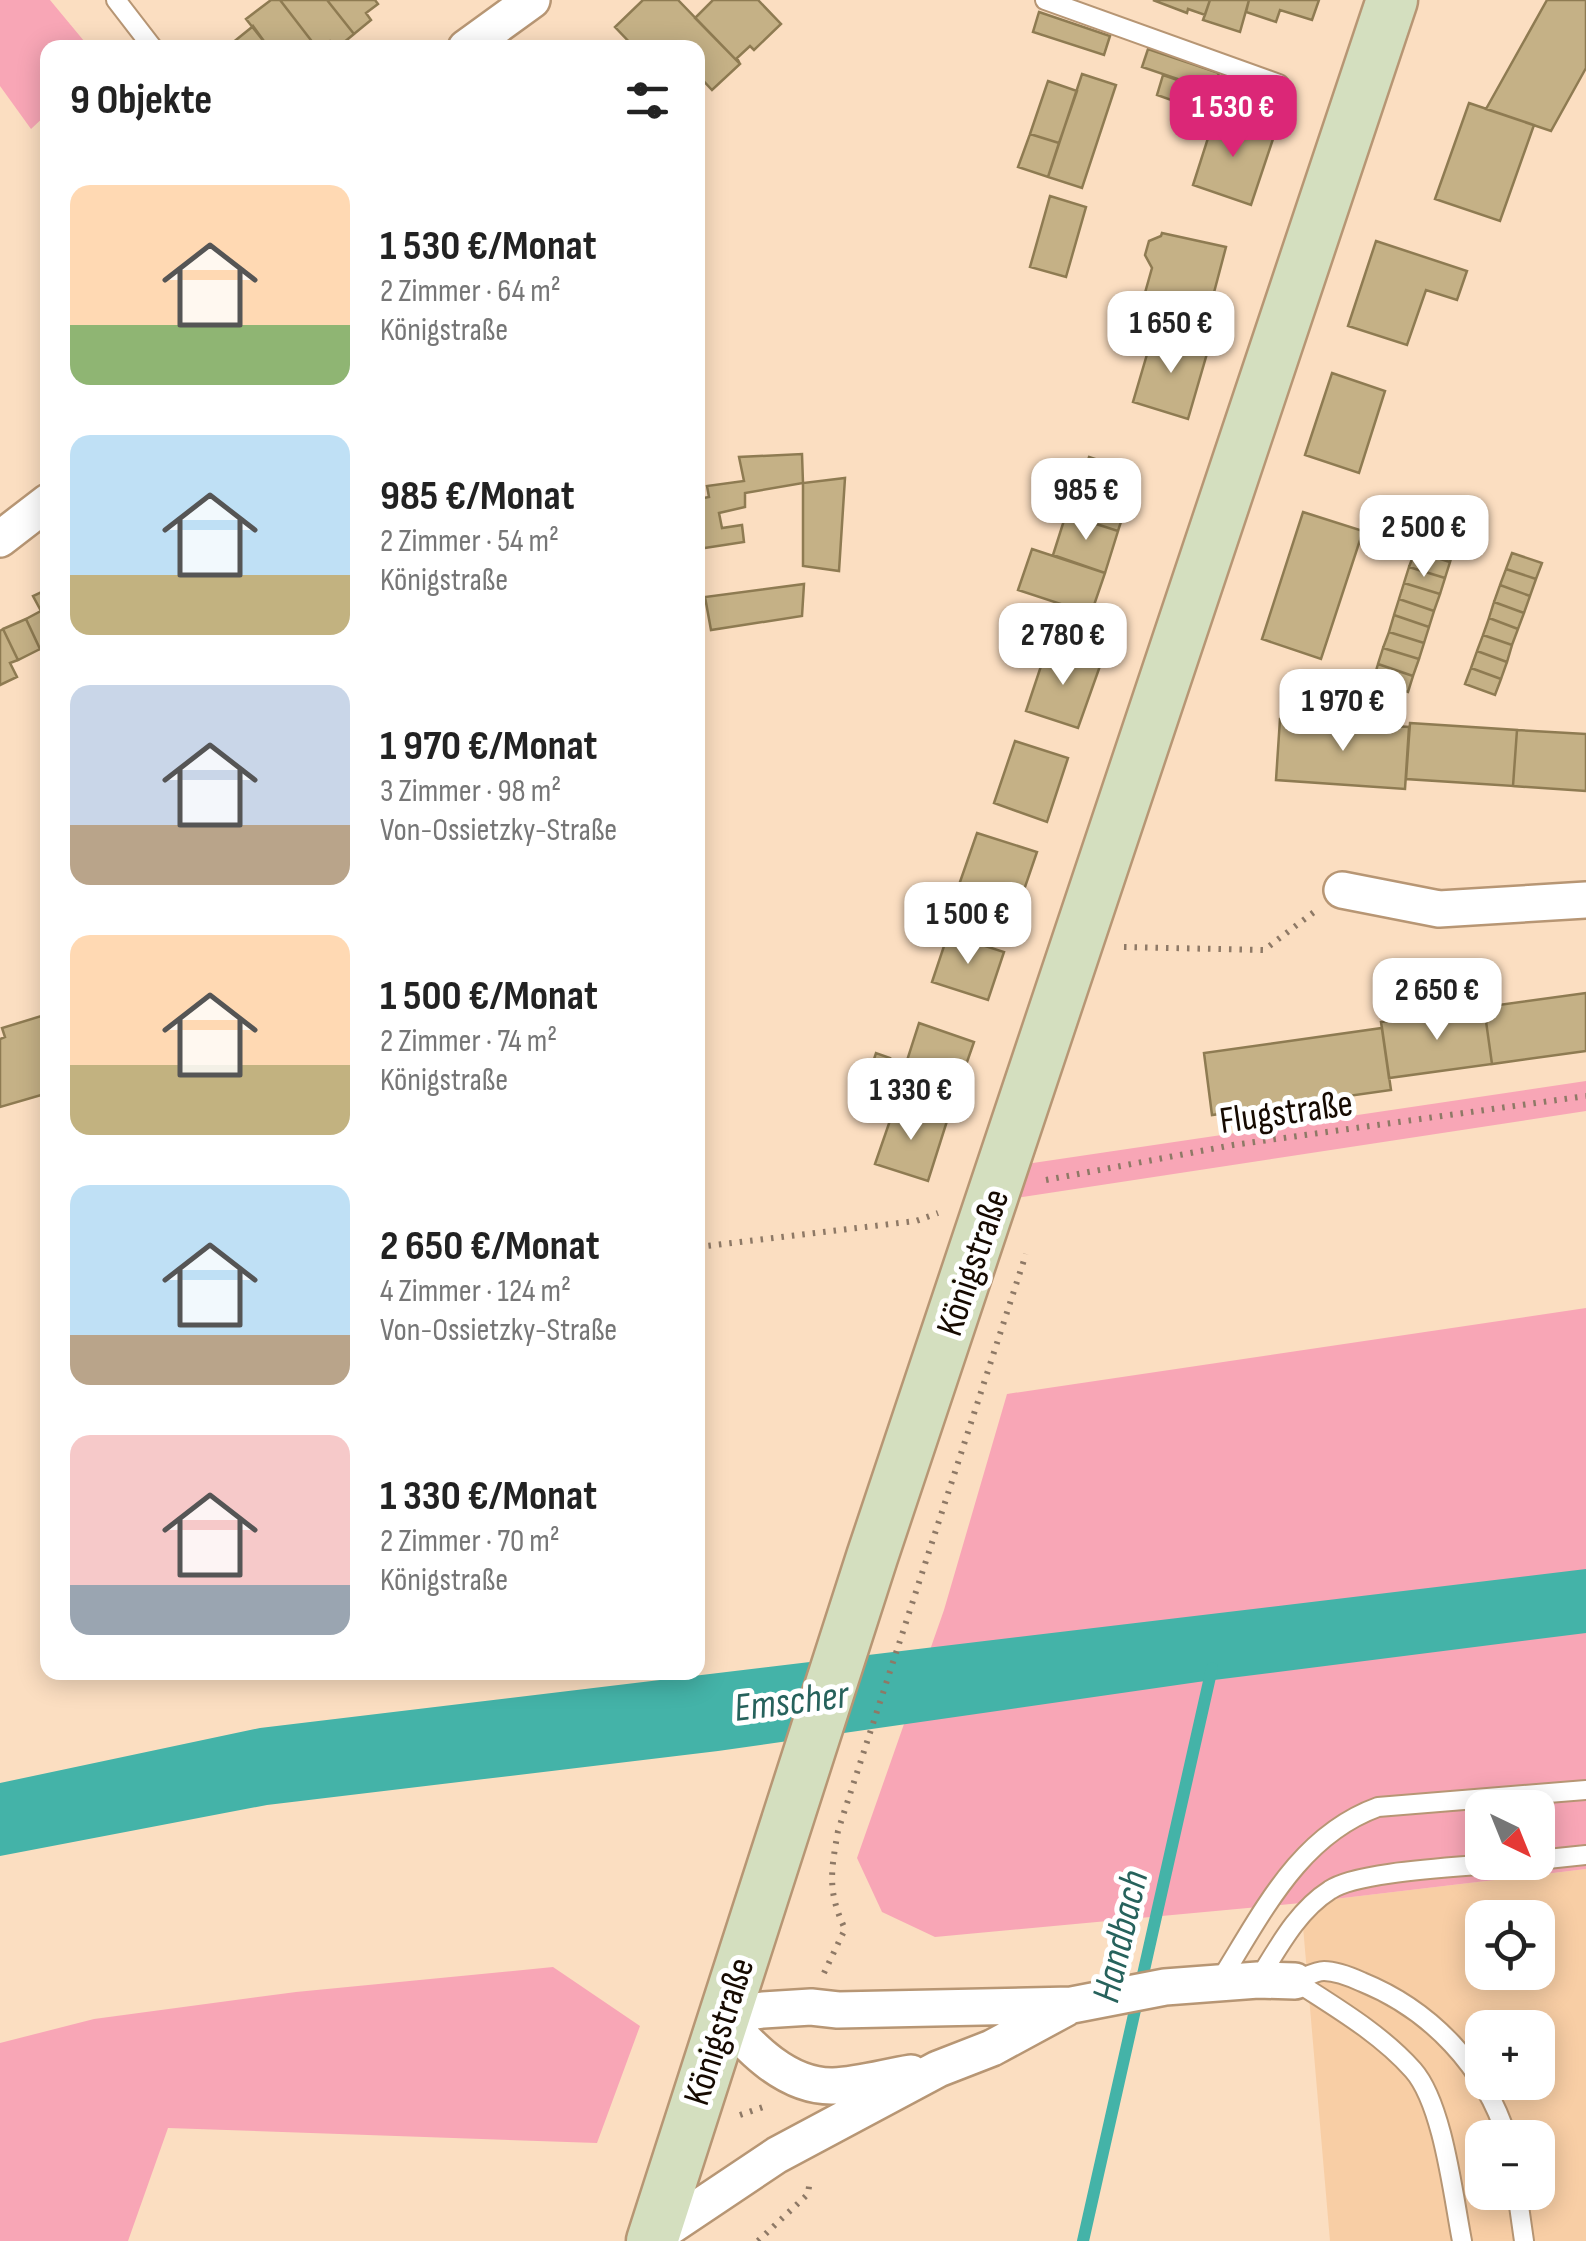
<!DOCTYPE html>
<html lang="de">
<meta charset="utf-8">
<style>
:root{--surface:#fff;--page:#f6f6f6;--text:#222;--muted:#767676;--accent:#db2777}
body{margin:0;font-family:"Sofia Sans Condensed",sans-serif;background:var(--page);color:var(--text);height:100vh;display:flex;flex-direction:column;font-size:38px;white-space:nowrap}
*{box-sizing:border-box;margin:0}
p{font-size:32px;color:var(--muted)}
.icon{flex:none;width:55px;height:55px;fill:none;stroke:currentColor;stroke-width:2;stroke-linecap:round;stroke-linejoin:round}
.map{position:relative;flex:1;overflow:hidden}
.details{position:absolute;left:40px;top:40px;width:665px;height:1640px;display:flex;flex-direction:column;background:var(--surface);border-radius:20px;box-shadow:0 5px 25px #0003}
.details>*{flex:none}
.needle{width:65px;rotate:137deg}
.fabs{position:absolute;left:1465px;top:1790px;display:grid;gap:20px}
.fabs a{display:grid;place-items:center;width:90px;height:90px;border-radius:20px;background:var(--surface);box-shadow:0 5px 25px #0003;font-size:50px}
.price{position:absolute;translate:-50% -85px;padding:0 22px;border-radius:20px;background:#fff;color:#222;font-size:32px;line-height:65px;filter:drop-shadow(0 2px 5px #0008)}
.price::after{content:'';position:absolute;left:50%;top:60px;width:30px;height:22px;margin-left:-15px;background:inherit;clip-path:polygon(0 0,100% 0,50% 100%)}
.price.current{background:var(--accent);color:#fff}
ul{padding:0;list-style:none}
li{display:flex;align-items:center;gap:30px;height:250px;padding:0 30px}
li span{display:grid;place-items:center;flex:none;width:280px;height:200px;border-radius:20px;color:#555}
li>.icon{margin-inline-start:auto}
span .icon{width:120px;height:120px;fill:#fffc;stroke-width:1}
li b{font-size:42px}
h2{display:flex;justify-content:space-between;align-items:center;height:120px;padding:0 30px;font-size:42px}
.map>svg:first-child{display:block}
</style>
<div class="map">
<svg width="1586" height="2241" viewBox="0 0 1586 2241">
<rect width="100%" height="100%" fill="#fbdec1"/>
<path fill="#f8cea5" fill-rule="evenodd" d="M1586,1869V2241H1330L1301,1903ZM1482,1918H1538V1972H1482ZM1482,2028H1538V2082H1482ZM1482,2138H1538V2192H1482Z"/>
<path fill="#f8a6b6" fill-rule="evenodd" d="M0,0H50L89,47L48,48L47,114L31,129L0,86Z
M1586,1081V1111L1003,1200L1013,1166Z
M1586,1308V1869L1301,1903L935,1937L882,1912L857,1858L944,1610L1007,1394ZM1482,1808H1538V1862H1482Z
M553,1967L640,2026L597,2143L168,2128L128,2241H0V2043L94,2019L296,1992Z"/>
<path fill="#44b3a8" d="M1586,1569V1633L1198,1682L718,1751L267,1805L0,1856V1783L260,1728Z"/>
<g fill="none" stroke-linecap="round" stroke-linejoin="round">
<path stroke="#44b3a8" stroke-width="12" d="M1083,2241L1212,1668"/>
</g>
<path fill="#c5b186" stroke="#8e7b52" stroke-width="2.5" d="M271,0H280L317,48H269L246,19Z
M280,0H327L354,34L337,48L330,41L317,48Z
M327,0H375L378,4L366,13L371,20L354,34Z
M643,0H678L740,64L712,90L698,75V48H670L667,44L663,48H635L615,27Z
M713,0H758L781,24L754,50L750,46L737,58L740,64L695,18Z
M1153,0H1210L1205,15L1188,9L1187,13Z
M1210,0H1249L1240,32L1203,20Z
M1249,0H1319L1312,20L1280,10L1276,22L1246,12Z
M1547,0H1586V68L1551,131L1486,109Z
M1039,12L1110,36L1104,55L1033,32Z
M253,26L269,48H226L252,27Z
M1148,49L1219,73L1213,91L1142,67Z
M1082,74L1116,85L1082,188L1048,177Z
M1163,75L1198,87L1191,107L1157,95Z
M1048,81L1077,91L1059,143L1030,134Z
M1469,103L1534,125L1500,221L1435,199Z
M1215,116L1274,136L1251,205L1193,185Z
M1030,134L1059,143L1048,177L1018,167Z
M1050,196L1086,207L1066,277L1030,267Z
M1162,233L1226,247L1207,319L1143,300L1152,268L1145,255L1149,241L1161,236Z
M1376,241L1467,271L1457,300L1426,290L1407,345L1348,326Z
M1153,334L1208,350L1188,419L1133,402Z
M1332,373L1385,391L1359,473L1305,455Z
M802,454L803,483L745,493V507L719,513L722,528L742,525L744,542L698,549V499L709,497L707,486L744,481L739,457Z
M1089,457L1137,473L1118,531L1070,516Z
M845,478L839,571L803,566V483Z
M1303,512L1363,531L1321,659L1262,639Z
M1066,514L1118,531L1105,573L1053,555Z
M1420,534L1455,546L1450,562L1415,551Z
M1032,549L1105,573L1091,614L1018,590Z
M1415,551L1450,562L1445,578L1409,567Z
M1512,553L1542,563L1536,579L1506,569Z
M1409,567L1445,578L1440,594L1404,583Z
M1506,569L1536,579L1530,596L1500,585Z
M1404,583L1440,594L1434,611L1399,599Z
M804,584L802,616L711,630L705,597Z
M1500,585L1530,596L1524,613L1494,602Z
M48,589V624L33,596Z
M1399,599L1434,611L1429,627L1394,615Z
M1494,602L1524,613L1518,629L1489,618Z
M41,611L48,624V645L40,649L26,619Z
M1394,615L1429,627L1424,643L1389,632Z
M1489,618L1518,629L1512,645L1483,635Z
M26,619L40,649L18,660L3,629Z
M3,629L18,660L10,663L17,677L0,685V631Z
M1389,632L1424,643L1419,659L1383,648Z
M1483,635L1512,645L1507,662L1477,651Z
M1047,648L1100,666L1078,728L1026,711Z
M1383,648L1419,659L1413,676L1378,664Z
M1477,651L1507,662L1501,679L1471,668Z
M1378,664L1413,676L1408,692L1373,681Z
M1471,668L1501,679L1495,695L1465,684Z
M1280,719L1409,727L1405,789L1276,780Z
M1410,723L1517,730L1513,786L1406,779Z
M1517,730L1586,734V791L1513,786Z
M1015,741L1068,758L1047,822L994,803Z
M977,833L1037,852L1013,922L953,902Z
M948,934L1004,952L988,1000L932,982Z
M1586,993V1051L1492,1064L1484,1007Z
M1484,1007L1492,1064L1389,1078L1381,1022Z
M48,1014V1093L0,1107V1039L5,1037L2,1028Z
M919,1023L974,1042L952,1105L868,1077L876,1053L890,1058L888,1065L904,1070Z
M1382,1028L1391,1090L1212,1115L1204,1053Z
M895,1106L947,1121L928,1181L875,1164Z"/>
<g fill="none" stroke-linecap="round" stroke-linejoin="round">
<g stroke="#b79674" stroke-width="22">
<path id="lane" d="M116,0L153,48
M1045,0L1279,84
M1538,1860L1586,1855
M1258,1980C1278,1948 1297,1911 1330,1890C1359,1870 1471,1867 1512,1862
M1295,1981C1335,2007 1380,2033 1413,2070C1443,2104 1453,2195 1462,2241
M1295,1981C1304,1978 1315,1971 1324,1971C1337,1971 1351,1977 1362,1982C1431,2010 1485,2067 1507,2138
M1219,1982C1262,1914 1298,1836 1378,1807L1586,1790
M1517,2192L1524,2241"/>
</g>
<g stroke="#b79674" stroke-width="40">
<path id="street" d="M466,48L532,0
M0,539L48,502
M1342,890L1439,909L1586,900
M723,2016L763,2010L811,2007L838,2010L1072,2005L1165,1987L1258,1980L1295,1981
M723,2016C750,2048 787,2087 833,2086C859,2085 886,2077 911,2073
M653,2238L777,2155L938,2069L992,2048L1066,2008"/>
</g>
<g stroke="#b79674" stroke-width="55">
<path id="secondary" d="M652,2241L872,1557L1392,0"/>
</g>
<path stroke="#8e7966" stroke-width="6" stroke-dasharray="2.5 8" stroke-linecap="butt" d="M1124,947L1264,950L1314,912
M1046,1180L1233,1145L1586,1096
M698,1247L916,1221L938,1213
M824,1973L845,1929C827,1891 831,1871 838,1831L1026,1254
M740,2115L766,2106
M758,2241L808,2194L810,2179"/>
<use href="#lane" stroke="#fff" stroke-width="18"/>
<use href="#street" stroke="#fff" stroke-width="35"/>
<use href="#secondary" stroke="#d4dfbf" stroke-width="50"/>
</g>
<g text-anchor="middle" stroke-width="10" stroke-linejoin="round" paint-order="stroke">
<g font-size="38" fill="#160a01" stroke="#fff">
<text transform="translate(1286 1111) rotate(-8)" y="13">Flugstraße</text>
<text transform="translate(972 1262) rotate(-71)" y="13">Königstraße</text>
<text transform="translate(718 2031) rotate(-72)" y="13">Königstraße</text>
</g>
<g font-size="40" font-style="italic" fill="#26625c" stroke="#fff">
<text transform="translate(791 1700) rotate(-7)" y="14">Emscher</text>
<text transform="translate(1119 1936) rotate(-77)" y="14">Handbach</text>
</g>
</g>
</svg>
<div class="fabs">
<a><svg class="needle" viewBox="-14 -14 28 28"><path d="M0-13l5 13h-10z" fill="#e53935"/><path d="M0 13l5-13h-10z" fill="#767676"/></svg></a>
<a><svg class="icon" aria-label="locate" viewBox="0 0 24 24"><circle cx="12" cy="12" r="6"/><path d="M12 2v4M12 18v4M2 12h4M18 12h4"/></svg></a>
<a>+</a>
<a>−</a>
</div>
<b class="price current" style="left:1233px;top:160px">1 530 €</b>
<b class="price" style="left:1171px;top:376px">1 650 €</b>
<b class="price" style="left:1086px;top:543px">985 €</b>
<b class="price" style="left:1424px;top:580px">2 500 €</b>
<b class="price" style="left:1063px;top:688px">2 780 €</b>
<b class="price" style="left:1343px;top:754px">1 970 €</b>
<b class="price" style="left:968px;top:967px">1 500 €</b>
<b class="price" style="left:1437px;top:1043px">2 650 €</b>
<b class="price" style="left:911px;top:1143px">1 330 €</b>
<section class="details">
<h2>9 Objekte<svg class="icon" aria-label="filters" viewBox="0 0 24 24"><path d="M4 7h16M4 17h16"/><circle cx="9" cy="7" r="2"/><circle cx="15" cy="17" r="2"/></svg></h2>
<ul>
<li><span style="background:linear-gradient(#ffd9b3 70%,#8fb573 0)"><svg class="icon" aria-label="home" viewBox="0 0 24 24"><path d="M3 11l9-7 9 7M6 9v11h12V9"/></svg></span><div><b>1 530 €/Monat</b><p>2 Zimmer · 64 m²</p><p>Königstraße</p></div></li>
<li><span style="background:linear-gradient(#bfe0f5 70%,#c2b280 0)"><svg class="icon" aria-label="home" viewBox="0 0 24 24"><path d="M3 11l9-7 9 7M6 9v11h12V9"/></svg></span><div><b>985 €/Monat</b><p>2 Zimmer · 54 m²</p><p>Königstraße</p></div></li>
<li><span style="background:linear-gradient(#c9d6e8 70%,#b9a48a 0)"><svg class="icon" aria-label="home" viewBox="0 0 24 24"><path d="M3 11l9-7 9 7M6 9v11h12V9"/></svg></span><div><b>1 970 €/Monat</b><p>3 Zimmer · 98 m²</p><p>Von-Ossietzky-Straße</p></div></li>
<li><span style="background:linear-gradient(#ffd9b3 65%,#c2b280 0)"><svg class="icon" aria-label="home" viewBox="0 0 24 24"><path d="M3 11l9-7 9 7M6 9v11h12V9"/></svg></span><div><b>1 500 €/Monat</b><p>2 Zimmer · 74 m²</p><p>Königstraße</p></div></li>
<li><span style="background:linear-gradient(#bfe0f5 75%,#b9a48a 0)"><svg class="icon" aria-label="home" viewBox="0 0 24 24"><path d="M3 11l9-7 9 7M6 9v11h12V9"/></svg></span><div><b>2 650 €/Monat</b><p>4 Zimmer · 124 m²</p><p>Von-Ossietzky-Straße</p></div></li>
<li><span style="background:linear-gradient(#f6c9c9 75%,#9aa5b1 0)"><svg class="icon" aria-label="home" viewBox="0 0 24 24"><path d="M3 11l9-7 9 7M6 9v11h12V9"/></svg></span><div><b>1 330 €/Monat</b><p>2 Zimmer · 70 m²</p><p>Königstraße</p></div></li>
</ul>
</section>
</div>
